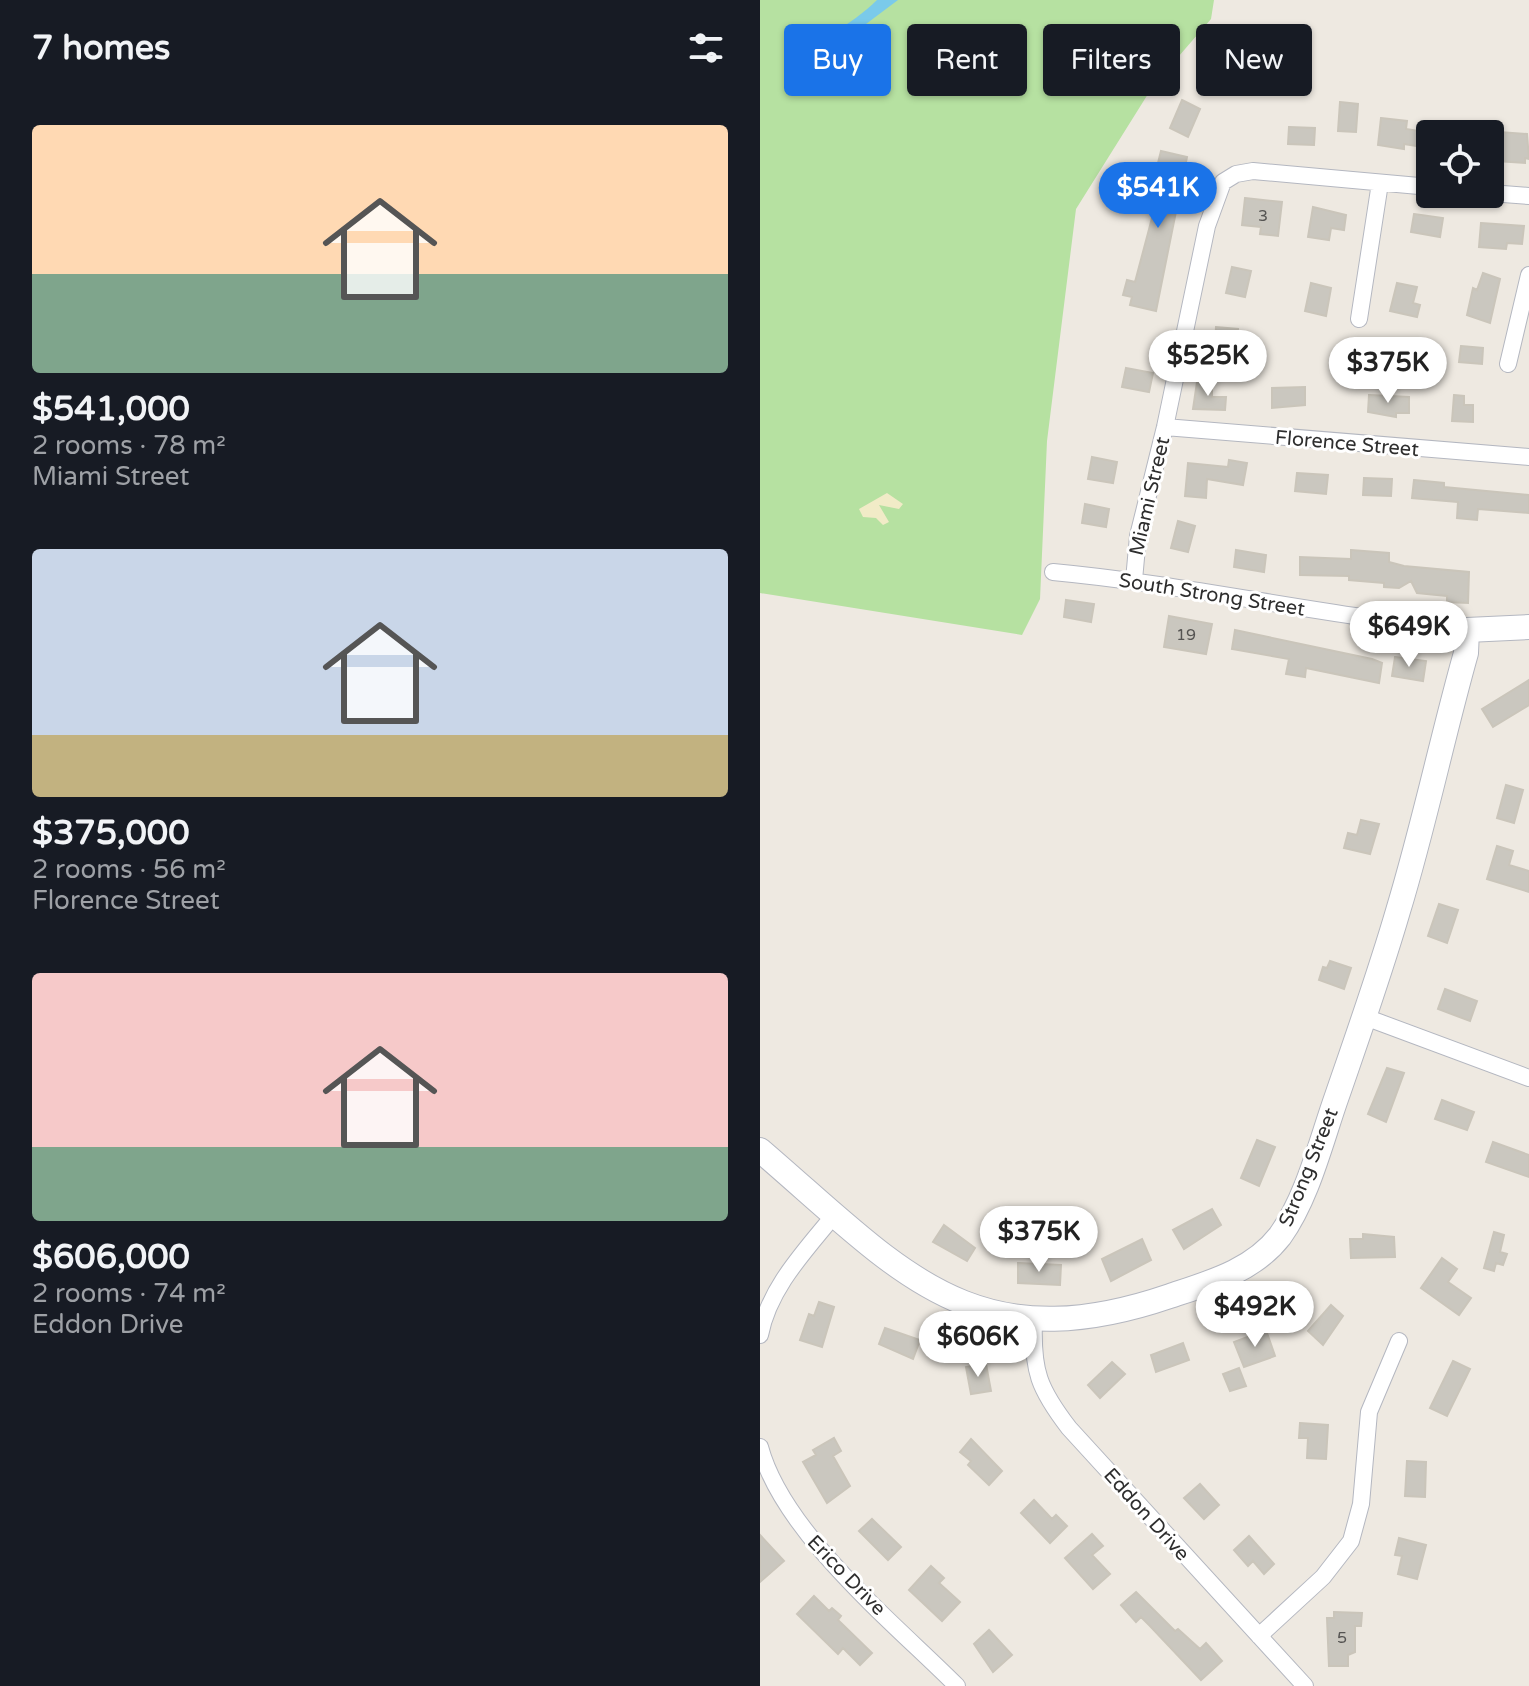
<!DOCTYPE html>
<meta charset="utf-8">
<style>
:root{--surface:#171b24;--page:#20242c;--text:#f1f3f6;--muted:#9ea1a6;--accent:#1a73e8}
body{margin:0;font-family:"Varela Round",sans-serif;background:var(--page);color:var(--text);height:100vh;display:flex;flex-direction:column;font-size:30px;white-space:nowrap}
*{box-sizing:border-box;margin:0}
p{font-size:26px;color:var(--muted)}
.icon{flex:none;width:44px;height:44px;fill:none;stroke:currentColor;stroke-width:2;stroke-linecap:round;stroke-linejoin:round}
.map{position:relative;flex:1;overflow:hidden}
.panel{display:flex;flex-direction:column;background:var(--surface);width:760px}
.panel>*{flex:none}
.hud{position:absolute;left:24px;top:24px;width:624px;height:72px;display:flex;gap:16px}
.tools{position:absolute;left:656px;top:120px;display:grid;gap:16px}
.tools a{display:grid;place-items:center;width:88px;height:88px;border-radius:8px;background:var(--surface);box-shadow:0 2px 6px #0004;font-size:40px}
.price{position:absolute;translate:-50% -68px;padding:0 18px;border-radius:28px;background:#fff;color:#222;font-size:26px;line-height:52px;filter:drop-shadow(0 2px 4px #0008)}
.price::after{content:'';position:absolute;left:50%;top:48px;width:24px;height:18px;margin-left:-12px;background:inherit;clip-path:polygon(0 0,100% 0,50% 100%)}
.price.current{background:var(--accent);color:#fff}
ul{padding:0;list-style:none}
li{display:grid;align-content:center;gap:16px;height:424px;padding:0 32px}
li span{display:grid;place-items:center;height:248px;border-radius:8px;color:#555}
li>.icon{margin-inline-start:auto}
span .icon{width:144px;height:144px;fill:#fffc;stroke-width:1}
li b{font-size:34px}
h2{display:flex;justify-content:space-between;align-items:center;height:96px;padding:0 32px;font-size:34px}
.pill{padding:0 28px;border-radius:8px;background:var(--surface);box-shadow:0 2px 6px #0004;font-size:28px;line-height:72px}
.pill.current{background:var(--accent);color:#fff}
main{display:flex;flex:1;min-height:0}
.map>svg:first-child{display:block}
</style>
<main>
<section class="panel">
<h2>7 homes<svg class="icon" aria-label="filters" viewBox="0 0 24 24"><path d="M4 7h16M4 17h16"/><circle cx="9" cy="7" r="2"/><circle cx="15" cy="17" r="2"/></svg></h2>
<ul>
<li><span style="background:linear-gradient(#ffd9b3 60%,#7fa58c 0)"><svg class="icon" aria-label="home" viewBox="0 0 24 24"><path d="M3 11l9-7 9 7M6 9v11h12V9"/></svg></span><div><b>$541,000</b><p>2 rooms · 78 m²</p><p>Miami Street</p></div></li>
<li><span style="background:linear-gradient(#c9d6e8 75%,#c2b280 0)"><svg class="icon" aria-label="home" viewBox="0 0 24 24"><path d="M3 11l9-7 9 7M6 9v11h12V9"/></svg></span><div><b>$375,000</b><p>2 rooms · 56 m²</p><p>Florence Street</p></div></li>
<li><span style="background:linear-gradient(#f6c9c9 70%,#7fa58c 0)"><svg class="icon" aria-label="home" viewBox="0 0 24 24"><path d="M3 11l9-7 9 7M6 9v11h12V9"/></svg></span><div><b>$606,000</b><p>2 rooms · 74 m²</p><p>Eddon Drive</p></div></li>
</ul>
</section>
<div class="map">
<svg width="769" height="1686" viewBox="0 0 769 1686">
<rect width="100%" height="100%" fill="#eee9e1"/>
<path fill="#b6e1a1" d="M0,0H454L451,19L393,86L316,209L287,441L280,599L262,635L0,593Z"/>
<path fill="#f1ebc7" d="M127,493L143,504L139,509L119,505L129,522L123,525L116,518L103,517L99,509Z"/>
<path fill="#7acaea" d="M117,0H138L86,39L52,53L26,75L28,64C56,41 91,26 117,0Z"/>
<path fill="#cac7bf" stroke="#cac5ba" stroke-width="2" d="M422,100L440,109L428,137L410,128Z
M580,102L598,104L596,132L578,131Z
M621,118L647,121L646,129L659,131L657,146L644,144V149L618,145Z
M529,127L555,128L554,145L528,144Z
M739,132L767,134L769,159L765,158V163L737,161Z
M401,151L427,157L396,311L370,305L372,297L363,295L367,280L375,282L396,203L377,199L381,181L393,183Z
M485,198L522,202L518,236L500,234L501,227L482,225Z
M553,207L586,215L584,230L571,228L569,240L548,237Z
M654,214L683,218L680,237L651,232Z
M721,223L764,226L762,244L747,243L746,249L719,247Z
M472,267L491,271L485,297L466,293Z
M723,273L740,279L730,323L707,315L713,288L717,290Z
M551,283L571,288L566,316L545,311Z
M637,283L657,287L653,303L660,305L657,317L630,311Z
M456,327L478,329L475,363L454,361Z
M701,346L723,348L722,364L699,362Z
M366,368L393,373L389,392L362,387Z
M437,382L452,383V397H466L465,410L433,409Z
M545,387V405L512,408V388Z
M609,395L649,397V413H636V417L608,412Z
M694,395L704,396V405H713V422L692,421Z
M332,457L357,462L353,483L328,479Z
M469,460L487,463L483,485L447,479L446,498L425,496L428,463L468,467Z
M537,473L568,475L566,494L535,491Z
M604,478L632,479L631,496L603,495Z
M654,480L684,483V487L769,495V513L718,509L717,520L697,518L698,502L652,498Z
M325,504L349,509L346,527L322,523Z
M418,521L435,526L428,552L411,548Z
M476,550L506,555L504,572L474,567Z
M591,550L629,553V562L644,566L709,572L708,603L687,602V596L657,593L651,581L639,588L624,587V583L589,580V576L540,575V557L591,559Z
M306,600L334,604L331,622L304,617Z
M409,616L452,624L446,654L404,647Z
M475,630L612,659L622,663L619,683L546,668L545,677L526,674L529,659L472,649Z
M635,657L666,661L663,681L632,676Z
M769,680V705L733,727L722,709Z
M746,785L763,790L754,823L737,818Z
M601,820L619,824L610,854L584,848L588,833L597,835Z
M737,846L753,851L749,865L769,871V892L727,879Z
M679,904L698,910L687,943L668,936Z
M570,961L591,968L584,989L559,980L563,967L567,968Z
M685,989L717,1001L710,1021L678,1009Z
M627,1068L644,1073L626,1122L608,1114Z
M682,1100L714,1112L707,1130L675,1119Z
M497,1140L515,1147L499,1186L481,1178Z
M733,1142L769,1155V1177L726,1162Z
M452,1209L461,1225L424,1249L413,1230Z
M184,1225L215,1248L207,1261L173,1242Z
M734,1232L744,1235L740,1252L747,1254L743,1265L736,1263L734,1271L724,1268Z
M603,1234L634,1237L635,1257L591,1258L590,1239H603Z
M382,1239L391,1260L351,1281L342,1259Z
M682,1258L697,1269L688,1282L711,1298L699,1315L661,1288Z
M258,1263L301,1265L300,1285L258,1283Z
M59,1302L74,1307L62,1347L40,1340L49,1314L54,1316Z
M571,1305L583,1316L563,1345L548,1331Z
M125,1328L160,1340L153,1359L119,1344Z
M506,1330L515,1356L484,1367L474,1342Z
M423,1343L429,1360L396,1372L391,1355Z
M693,1361L710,1369L687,1416L670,1408Z
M352,1362L365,1374L340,1398L328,1385Z
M226,1364L231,1391L211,1394L206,1367Z
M479,1368L486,1386L470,1391L463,1374Z
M540,1423L568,1425L566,1459L547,1458L548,1438H539Z
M74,1438L81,1451L73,1456L90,1486L67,1503L43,1462L56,1455L53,1450Z
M211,1439L242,1471L229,1485L208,1465L211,1461L200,1452Z
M647,1461L666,1462L665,1497L645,1496Z
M440,1484L459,1505L444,1519L424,1498Z
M274,1500L292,1519L296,1515L307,1526L290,1543L261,1513Z
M112,1519L141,1547L128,1560L99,1531Z
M332,1534L343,1546L332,1555L350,1574L333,1589L305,1558Z
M0,1535L24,1561L0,1582Z
M489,1536L514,1564L504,1574L493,1561L488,1566L474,1550Z
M639,1538L666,1545L657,1579L638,1574L642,1556L635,1555Z
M171,1566L184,1578L179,1583L200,1602L182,1621L149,1590Z
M376,1592L415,1631L418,1629L440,1649L446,1643L462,1661L441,1680L390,1626L381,1617L376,1622L361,1605Z
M54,1596L69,1611L72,1608L81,1616L78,1620L112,1653L100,1665L83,1648L78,1654L37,1614Z
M574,1612L602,1613L601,1626H595V1652L588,1655V1666H569L567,1618H574Z
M229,1630L252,1655L233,1672L214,1644Z"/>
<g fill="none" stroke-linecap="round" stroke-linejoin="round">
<g stroke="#b4b7c0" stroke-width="18">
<path id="street" d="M730,193L769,196
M599,319L620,183
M748,364L769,275
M405,427L769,457
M293,572C432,585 568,617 707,630
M374,580L378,536L405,427L447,226L463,182L476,174L493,171L670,187
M605,1017L769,1078
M274,1321C272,1371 279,1389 309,1428L545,1686
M0,1335C9,1288 45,1251 75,1214
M0,1447C23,1533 134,1623 197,1686
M499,1636L563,1577L591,1541L601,1504L609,1412L639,1341"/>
</g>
<g stroke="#b4b7c0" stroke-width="26">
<path id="secondary" d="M0,1150C140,1270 211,1364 410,1296C449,1283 493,1271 520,1236C548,1197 561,1141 577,1096C598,1035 620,973 638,911C664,826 682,738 706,653L707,630L769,627"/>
</g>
<use href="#street" stroke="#fff" stroke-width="16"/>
<use href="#secondary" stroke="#fff" stroke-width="24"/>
</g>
<g text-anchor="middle" stroke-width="6" stroke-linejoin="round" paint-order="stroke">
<g font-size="16" fill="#555452">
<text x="503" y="221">3</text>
<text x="426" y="640">19</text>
<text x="582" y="1643">5</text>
</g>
<g font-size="20" fill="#2e2e2e" stroke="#fff">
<text transform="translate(587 443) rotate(5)" y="7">Florence Street</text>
<text transform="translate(389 496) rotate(-77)" y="7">Miami Street</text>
<text transform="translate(452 594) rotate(9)" y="7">South Strong Street</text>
<text transform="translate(548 1167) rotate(-68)" y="7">Strong Street</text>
<text transform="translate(387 1514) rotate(48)" y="7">Eddon Drive</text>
<text transform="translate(87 1575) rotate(46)" y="7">Erico Drive</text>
</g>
</g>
</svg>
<div class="tools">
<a><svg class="icon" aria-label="locate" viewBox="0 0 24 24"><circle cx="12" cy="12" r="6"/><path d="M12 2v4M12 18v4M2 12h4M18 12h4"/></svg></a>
</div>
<b class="price current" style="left:398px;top:230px">$541K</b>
<b class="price" style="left:448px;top:398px">$525K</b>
<b class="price" style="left:628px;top:405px">$375K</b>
<b class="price" style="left:649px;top:669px">$649K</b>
<b class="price" style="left:279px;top:1274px">$375K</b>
<b class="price" style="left:495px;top:1349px">$492K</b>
<b class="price" style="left:218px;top:1379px">$606K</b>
<div class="hud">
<a class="pill current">Buy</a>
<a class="pill">Rent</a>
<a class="pill">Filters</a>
<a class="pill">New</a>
</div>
</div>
</main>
